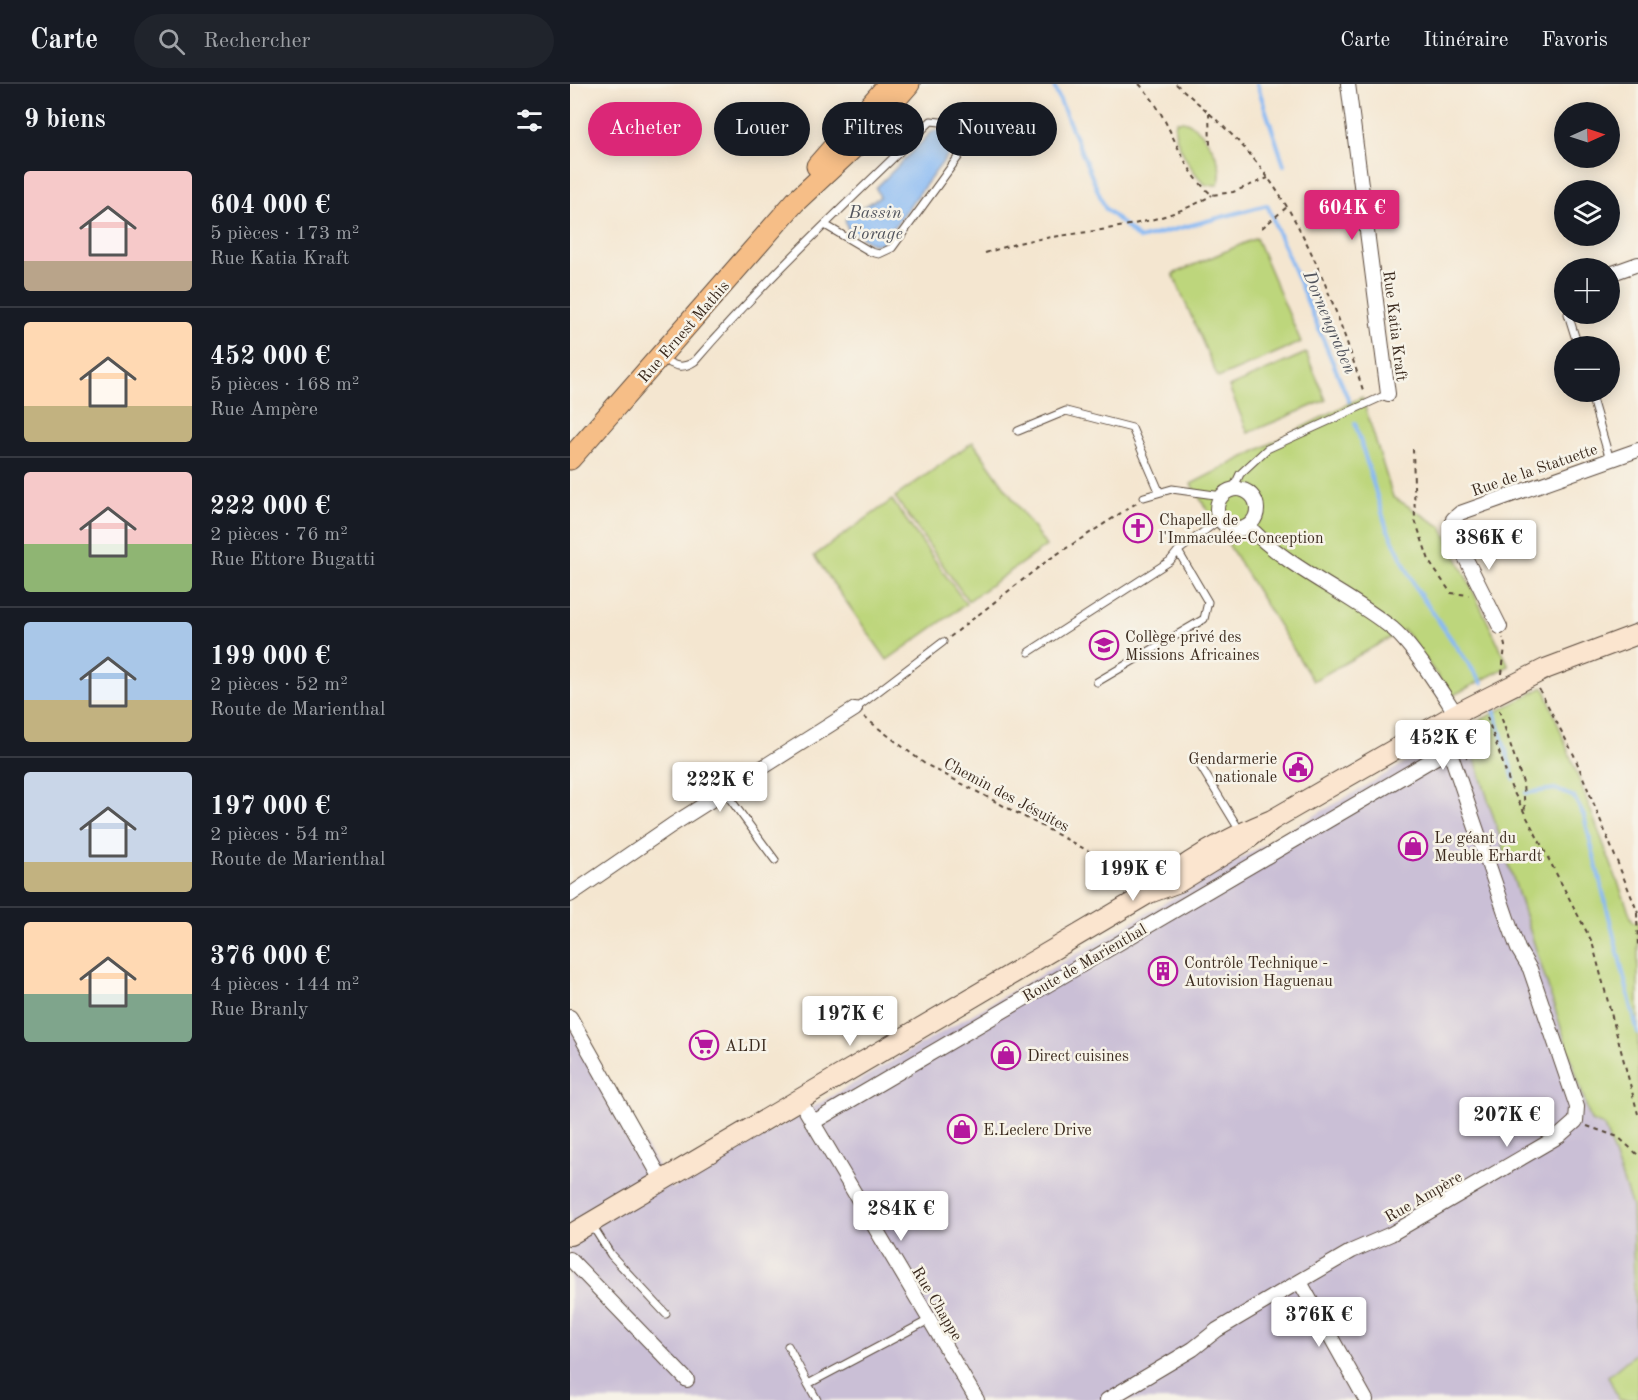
<!DOCTYPE html>
<html lang="fr">
<meta charset="utf-8">
<style>
:root{--surface:#171b24;--page:#20242c;--text:#f1f3f6;--muted:#9ea1a6;--line:#363941;--accent:#db2777}
body{margin:0;font-family:"Old Standard TT",serif;background:var(--page);color:var(--text);height:100vh;display:flex;flex-direction:column;font-size:22px;white-space:nowrap}
*{box-sizing:border-box;margin:0}
p{font-size:20px;color:var(--muted)}
.icon{flex:none;width:33px;height:33px;fill:none;stroke:currentColor;stroke-width:2;stroke-linecap:round;stroke-linejoin:round}
.map{position:relative;flex:1;overflow:hidden}
.details{display:flex;flex-direction:column;background:var(--surface);width:570px}
.details>*{flex:none}
.hud{position:absolute;left:18px;top:18px;width:570px;height:54px;display:flex;gap:12px}
.needle{width:39px;rotate:87deg}
.fabs{position:absolute;left:984px;top:18px;display:grid;gap:12px}
.fabs a{display:grid;place-items:center;width:66px;height:66px;border-radius:50%;background:var(--surface);box-shadow:0 3px 15px #0003;font-size:30px}
.price{position:absolute;translate:-50% -51px;padding:0 14px;border-radius:6px;background:#fff;color:#222;font-size:20px;line-height:39px;filter:drop-shadow(0 2px 3px #0008)}
.price::after{content:'';position:absolute;left:50%;top:36px;width:18px;height:14px;margin-left:-9px;background:inherit;clip-path:polygon(0 0,100% 0,50% 100%)}
.price.on{background:var(--accent);color:#fff}
ul{padding:0;list-style:none}
li{display:flex;align-items:center;gap:18px;height:150px;padding:0 24px}
li+li{border-top:2px solid var(--line)}
li span{display:grid;place-items:center;flex:none;width:168px;height:120px;border-radius:6px;color:#555}
li>.icon{margin-inline-start:auto}
span .icon{width:72px;height:72px;fill:#fffc;stroke-width:1}
li b{font-size:26px}
h2{display:flex;justify-content:space-between;align-items:center;height:72px;padding:0 24px;font-size:26px}
.pill{padding:0 21px;border-radius:27px;background:var(--surface);box-shadow:0 3px 15px #0003;font-size:21px;line-height:54px}
.pill.on{background:var(--accent);color:#fff}
header{display:flex;align-items:center;gap:36px;box-sizing:border-box;height:84px;padding:0 30px;background:var(--surface);border-bottom:2px solid var(--line)}
header strong{font-size:28px}
nav{display:flex;gap:33px;margin-inline-start:auto;font-size:21px}
.search{width:420px;height:54px;background:var(--page);display:flex;align-items:center;gap:15px;box-sizing:border-box;padding:0 21px;border-radius:33px;color:var(--muted);font-size:22px}
main{display:flex;flex:1;min-height:0}
.map>svg:first-child{display:block}
</style>
<header>
<strong>Carte</strong>
<div class="search"><svg class="icon" aria-label="search" viewBox="0 0 24 24"><circle cx="10" cy="10" r="6"/><path d="M15 15l6 6"/></svg>Rechercher</div>
<nav><a>Carte</a><a>Itinéraire</a><a>Favoris</a></nav>
</header>
<main>
<section class="details">
<h2>9 biens<svg class="icon" aria-label="filters" viewBox="0 0 24 24"><path d="M4 7h16M4 17h16"/><circle cx="9" cy="7" r="2"/><circle cx="15" cy="17" r="2"/></svg></h2>
<ul>
<li><span style="background:linear-gradient(#f6c9c9 75%,#b9a48a 0)"><svg class="icon" aria-label="home" viewBox="0 0 24 24"><path d="M3 11l9-7 9 7M6 9v11h12V9"/></svg></span><div><b>604 000 €</b><p>5 pièces · 173 m²</p><p>Rue Katia Kraft</p></div></li>
<li><span style="background:linear-gradient(#ffd9b3 70%,#c2b280 0)"><svg class="icon" aria-label="home" viewBox="0 0 24 24"><path d="M3 11l9-7 9 7M6 9v11h12V9"/></svg></span><div><b>452 000 €</b><p>5 pièces · 168 m²</p><p>Rue Ampère</p></div></li>
<li><span style="background:linear-gradient(#f6c9c9 60%,#8fb573 0)"><svg class="icon" aria-label="home" viewBox="0 0 24 24"><path d="M3 11l9-7 9 7M6 9v11h12V9"/></svg></span><div><b>222 000 €</b><p>2 pièces · 76 m²</p><p>Rue Ettore Bugatti</p></div></li>
<li><span style="background:linear-gradient(#a9c7e8 65%,#c2b280 0)"><svg class="icon" aria-label="home" viewBox="0 0 24 24"><path d="M3 11l9-7 9 7M6 9v11h12V9"/></svg></span><div><b>199 000 €</b><p>2 pièces · 52 m²</p><p>Route de Marienthal</p></div></li>
<li><span style="background:linear-gradient(#c9d6e8 75%,#c2b280 0)"><svg class="icon" aria-label="home" viewBox="0 0 24 24"><path d="M3 11l9-7 9 7M6 9v11h12V9"/></svg></span><div><b>197 000 €</b><p>2 pièces · 54 m²</p><p>Route de Marienthal</p></div></li>
<li><span style="background:linear-gradient(#ffd9b3 60%,#7fa58c 0)"><svg class="icon" aria-label="home" viewBox="0 0 24 24"><path d="M3 11l9-7 9 7M6 9v11h12V9"/></svg></span><div><b>376 000 €</b><p>4 pièces · 144 m²</p><p>Rue Branly</p></div></li>
</ul>
</section>
<div class="map">
<svg width="1068" height="1316" viewBox="0 0 1068 1316">
<rect width="100%" height="100%" fill="#f7f3e8"/>
<filter id="ink" filterUnits="userSpaceOnUse"><feTurbulence type="fractalNoise" baseFrequency=".0167" numOctaves="2"/><feDisplacementMap in="SourceGraphic" scale="12" xChannelSelector="R" yChannelSelector="G"/><feConvolveMatrix kernelMatrix="1 2 1 2 8 2 1 2 1" color-interpolation-filters="sRGB"/></filter>
<filter id="wash" filterUnits="userSpaceOnUse"><feTurbulence type="fractalNoise" baseFrequency=".008" numOctaves="4" result="noise"/><feDisplacementMap in="SourceGraphic" scale="24" xChannelSelector="R" yChannelSelector="G"/><feGaussianBlur stdDeviation="1.35" result="paint"/><feColorMatrix in="noise" values="0 0 0 0 0 0 0 0 0 0 0 0 0 0 0 0 0 1.4 0 .05"/><feComposite in="paint" operator="in"/></filter>
<g filter="url(#wash)">
<rect width="100%" height="100%" fill="#f4e6d0"/>
<path fill="#cabfd6" d="M895,644L1021,1037L1034,1042L1062,1123L1066,1269L1038,1292L1049,1316H0V941L102,1105Z"/>
<path fill="#bdd67b" stroke="#7c804c" stroke-width="1.5" d="M607,37C629,32 660,84 647,101H636C624,92 598,50 607,37Z
M686,154L731,258L648,294L603,190Z
M736,269L756,316L678,349L659,303Z
M792,313L823,413L872,443L939,582L882,612L834,546L743,597L621,400Z
M403,358L476,462L398,517L325,413Z
M322,416L396,520L317,576L244,472Z
M974,603L1063,838L1068,837V1316H1049L1038,1292L1066,1269L1062,1123L1034,1042L1021,1037L895,644Z"/>
<path fill="#87b9f4" stroke="#617289" stroke-width="1.5" d="M369,46C376,50 381,63 378,71L312,159L303,160L278,145L275,136L281,130L310,113L306,104L363,47Z"/>
<g fill="none" stroke-linecap="round" stroke-linejoin="round">
<path stroke="#87b9f4" stroke-width="4" d="M483,0L535,124L553,140
M687,0L714,81
M703,136L779,317
M554,141L569,155L697,121L703,134
M785,339L816,442L847,506L912,599
M924,625L944,695
M956,709L985,705L1004,713L1014,732L1068,949"/>
</g>
</g>
<g filter="url(#ink)">
<g fill="none" stroke-linecap="round" stroke-linejoin="round">
<g stroke="#574639" stroke-width="9">
<path id="lane" d="M998,230L1008,262
M92,275C105,282 112,286 125,277C198,192 281,116 361,37L379,39C389,49 391,58 389,72L322,164L309,170L301,168L255,141
M1020,308L1040,376
M448,347L496,327L562,344L589,407
M663,405L670,390L697,365L818,310
M574,413L602,405L652,412
M459,568L600,477L608,467L649,436
M527,598L634,535L638,518L608,467
M285,625L373,558
M628,678L670,747
M155,708L205,776
M22,1141L41,1171L96,1230
M218,1262L238,1300
M247,1316L238,1300L359,1236"/>
</g>
<g stroke="#574639" stroke-width="16">
<path id="street" d="M778,0L818,310
M1040,190L1068,180
M647 425a20 20 0 1 1 40 0a20 20 0 1 1-40 0Z
M678,442C720,486 777,508 823,545C843,562 871,607 886,630
M930,543L887,457L883,447V435L890,429L1068,366
M0,811L102,741L285,625
M0,933L92,1096
M229,1015L407,1316
M242,1039L880,665
M0,1175L117,1296
M730,1198L796,1316
M537,1316L623,1265L647,1246L708,1210L782,1167L821,1150L989,1052L1006,1037L1007,1023L960,885L948,865L940,843L870,639"/>
</g>
<g stroke="#574639" stroke-width="22">
<path id="secondary" d="M702,736C657,754 616,777 579,809L609,798L674,758L702,736L886,630L975,585L1068,550
M0,1151L579,809"/>
</g>
<g stroke="#574639" stroke-width="23">
<path id="primary" d="M247,82L319,0
M0,375L225,118L284,63L339,0"/>
</g>
<path stroke="#574639" stroke-width="2" stroke-dasharray="4.5 4.5" stroke-linecap="butt" d="M569,0C602,32 606,81 642,111L663,108L698,94
M606,0C634,24 664,50 687,79C741,148 767,228 794,309
M639,29L640,62
M692,144L717,123
M415,169C433,164 451,157 469,155C526,146 591,142 642,111
M843,365L845,436L860,479L881,509L899,511
M380,553L478,476L568,418
M932,590L935,562L933,554
M969,605L1004,671L1068,829
M929,626L953,699L955,728
M294,633L355,680L571,795
M917,633L941,703L1022,858L1068,1030
M897,674L895,663L900,642
M1067,829L1068,864
M1017,1042L1048,1053L1068,1071"/>
<use href="#lane" stroke="#fff" stroke-width="7"/>
<use href="#street" stroke="#fff" stroke-width="14"/>
<use href="#secondary" stroke="#fbe5cf" stroke-width="20"/>
<use href="#primary" stroke="#f6be87" stroke-width="21"/>
</g>
</g>
<defs>
<g id="church-ring" transform="scale(1.5)"><circle r="9.5" fill="#f7f3e8" stroke="#b5179e" stroke-width="1.5"/><path d="M-1.2-6h2.4v3.5h3.3v2.4h-3.3V6h-2.4V-.1h-3.3v-2.4h3.3Z" fill="#b5179e"/></g>
<g id="school-ring" transform="scale(1.5)"><circle r="9.5" fill="#f7f3e8" stroke="#b5179e" stroke-width="1.5"/><path d="M0-5L7-2L0 1L-7-2ZM-4 1L0 2.5L4 1V4Q0 6-4 4Z" fill="#b5179e"/></g>
<g id="civic-ring" transform="scale(1.5)"><circle r="9.5" fill="#f7f3e8" stroke="#b5179e" stroke-width="1.5"/><path d="M-.6-6.5H3V-4.5H.6V-3L4-1V1h2V6H-6V1h2V-1L-.6-3ZM-1.2 2.5V6h2.4V2.5Z" fill="#b5179e"/></g>
<g id="shop-ring" transform="scale(1.5)"><circle r="9.5" fill="#f7f3e8" stroke="#b5179e" stroke-width="1.5"/><path d="M-5-2.5h2.3a2.7 3.5 0 0 1 5.4 0H5L5.5 6h-11ZM-1.5-2.5h3a1.5 2.3 0 0 0-3 0Z" fill="#b5179e"/></g>
<g id="building-ring" transform="scale(1.5)"><circle r="9.5" fill="#f7f3e8" stroke="#b5179e" stroke-width="1.5"/><path d="M-4-6H4V6H1V3H-1V6H-4ZM-2.5-4.3h1.7v1.8h-1.7ZM.8-4.3h1.7v1.8H.8ZM-2.5-1h1.7V.8h-1.7ZM.8-1h1.7V.8H.8Z" fill="#b5179e"/></g>
<g id="supermarket-ring" transform="scale(1.5)"><circle r="9.5" fill="#f7f3e8" stroke="#b5179e" stroke-width="1.5"/><path d="M-6-5.5h2.5l.6 2H6L4.5 2H-2.5L-4.4-4H-6ZM-1.5 3.2a1.3 1.3 0 1 0 .1 0ZM3 3.2a1.3 1.3 0 1 0 .1 0Z" fill="#b5179e"/></g>
</defs>
<g fill-rule="evenodd">
<use href="#church-ring" x="568" y="444"/>
<use href="#school-ring" x="534" y="561"/>
<use href="#civic-ring" x="728" y="683"/>
<use href="#shop-ring" x="843" y="762"/>
<use href="#building-ring" x="593" y="887"/>
<use href="#supermarket-ring" x="134" y="961"/>
<use href="#shop-ring" x="436" y="971"/>
<use href="#shop-ring" x="392" y="1045"/>
</g>
<g text-anchor="middle" stroke-width="5" stroke-linejoin="round" paint-order="stroke">
<g font-size="16" fill="#3b2a1e" stroke="#f7f3e8">
<text transform="translate(826 242) rotate(83)" y="6">Rue Katia Kraft</text>
<text transform="translate(113 247) rotate(-49)" y="6">Rue Ernest Mathis</text>
<text transform="translate(964 385) rotate(-19)" y="6">Rue de la Statuette</text>
<text transform="translate(437 710) rotate(28)" y="6">Chemin des Jésuites</text>
<text transform="translate(514 878) rotate(-30)" y="6">Route de Marienthal</text>
<text transform="translate(853 1112) rotate(-30)" y="6">Rue Ampère</text>
<text transform="translate(368 1219) rotate(59)" y="6">Rue Chappe</text>
</g>
<g font-size="16" fill="#3b2a1e" stroke="#f7f3e8" text-anchor="start">
<text x="589" y="441">Chapelle de<tspan x="589" dy="18">l'Immaculée-Conception</tspan></text>
<text x="555" y="558">Collège privé des<tspan x="555" dy="18">Missions Africaines</tspan></text>
<text x="707" y="680" text-anchor="end">Gendarmerie<tspan x="707" dy="18">nationale</tspan></text>
<text x="864" y="759">Le géant du<tspan x="864" dy="18">Meuble Erhardt</tspan></text>
<text x="614" y="884">Contrôle Technique -<tspan x="614" dy="18">Autovision Haguenau</tspan></text>
<text x="155" y="967">ALDI</text>
<text x="457" y="977">Direct cuisines</text>
<text x="413" y="1051">E.Leclerc Drive</text>
</g>
<g font-size="18" font-style="italic" fill="#52555e" stroke="#f7f3e8">
<text x="305" y="134">Bassin<tspan x="305" dy="21">d'orage</tspan></text>
<text transform="translate(760 238) rotate(67)" y="6">Dornengraben</text>
</g>
</g>
</svg>
<div class="fabs">
<a><svg class="needle" viewBox="-14 -14 28 28"><path d="M0-13l5 13h-10z" fill="#e53935"/><path d="M0 13l5-13h-10z" fill="#9ea1a6"/></svg></a>
<a><svg class="icon" aria-label="layers" viewBox="0 0 24 24"><path d="M12 4l9 5-9 5-9-5zM3 14l9 5 9-5"/></svg></a>
<a>+</a>
<a>−</a>
</div>
<b class="price on" style="left:782px;top:157px">604K €</b>
<b class="price" style="left:919px;top:487px">386K €</b>
<b class="price" style="left:873px;top:687px">452K €</b>
<b class="price" style="left:150px;top:729px">222K €</b>
<b class="price" style="left:563px;top:818px">199K €</b>
<b class="price" style="left:280px;top:963px">197K €</b>
<b class="price" style="left:937px;top:1064px">207K €</b>
<b class="price" style="left:331px;top:1158px">284K €</b>
<b class="price" style="left:749px;top:1264px">376K €</b>
<div class="hud">
<a class="pill on">Acheter</a>
<a class="pill">Louer</a>
<a class="pill">Filtres</a>
<a class="pill">Nouveau</a>
</div>
</div>
</main>
